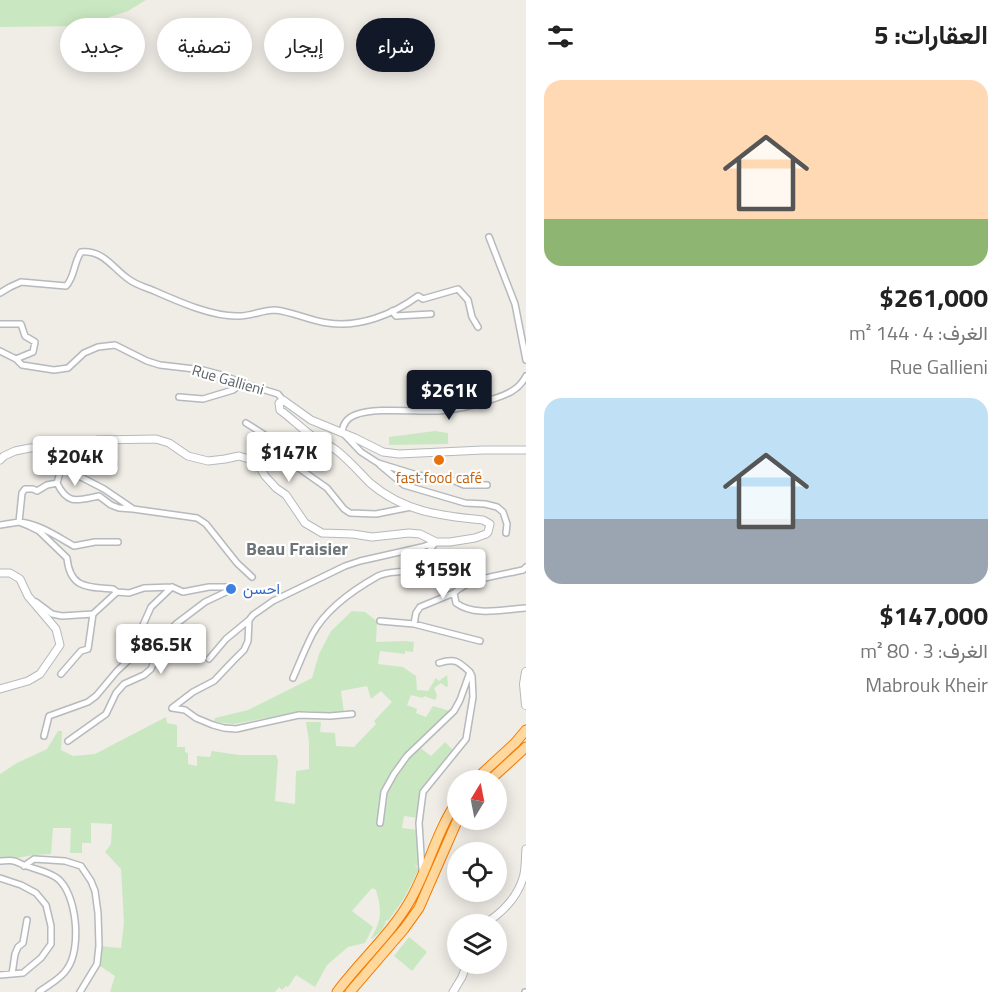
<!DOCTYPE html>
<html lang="ar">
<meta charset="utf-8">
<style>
:root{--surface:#fff;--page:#f2f2f2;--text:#222;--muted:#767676;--accent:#111827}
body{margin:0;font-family:"Titillium Web",Vazirmatn,sans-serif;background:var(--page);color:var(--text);direction:rtl;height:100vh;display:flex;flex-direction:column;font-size:22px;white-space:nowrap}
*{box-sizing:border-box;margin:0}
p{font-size:20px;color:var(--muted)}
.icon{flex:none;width:33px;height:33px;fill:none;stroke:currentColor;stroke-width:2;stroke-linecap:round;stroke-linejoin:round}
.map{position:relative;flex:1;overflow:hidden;direction:ltr}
.drawer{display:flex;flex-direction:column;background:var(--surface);width:480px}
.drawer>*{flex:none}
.guide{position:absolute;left:18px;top:18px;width:417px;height:54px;direction:rtl;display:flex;gap:12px}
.needle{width:39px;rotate:10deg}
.fabs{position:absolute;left:447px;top:770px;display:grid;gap:12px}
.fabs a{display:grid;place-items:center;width:60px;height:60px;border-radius:50%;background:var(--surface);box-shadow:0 3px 15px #0003;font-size:30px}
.price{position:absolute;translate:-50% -51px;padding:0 14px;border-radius:6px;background:#fff;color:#222;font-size:20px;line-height:39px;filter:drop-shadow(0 2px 3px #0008)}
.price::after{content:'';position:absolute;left:50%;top:36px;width:18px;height:14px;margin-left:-9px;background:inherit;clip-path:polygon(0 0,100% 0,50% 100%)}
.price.active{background:var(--accent);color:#fff}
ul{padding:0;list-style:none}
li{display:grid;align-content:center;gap:12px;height:318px;padding:0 18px}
li span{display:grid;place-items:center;height:186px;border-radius:18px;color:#555}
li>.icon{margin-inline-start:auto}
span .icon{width:108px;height:108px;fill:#fffc;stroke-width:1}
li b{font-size:26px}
h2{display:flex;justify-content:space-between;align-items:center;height:72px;padding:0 18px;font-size:26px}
.tag{padding:0 21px;border-radius:27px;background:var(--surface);box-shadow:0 3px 15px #0003;font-size:21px;line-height:54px}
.tag.active{background:var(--accent);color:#fff}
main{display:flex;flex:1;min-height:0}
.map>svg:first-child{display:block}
</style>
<main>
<section class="drawer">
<h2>العقارات: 5<svg class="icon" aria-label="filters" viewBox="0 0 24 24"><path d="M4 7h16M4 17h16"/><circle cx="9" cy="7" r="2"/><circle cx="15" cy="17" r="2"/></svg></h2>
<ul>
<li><span style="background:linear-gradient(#ffd9b3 75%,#8fb573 0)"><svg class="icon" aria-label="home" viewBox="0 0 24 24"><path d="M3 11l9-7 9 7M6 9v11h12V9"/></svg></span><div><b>$261,000</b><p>الغرف: 4 · 144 m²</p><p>Rue Gallieni</p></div></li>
<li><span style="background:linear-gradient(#bfe0f5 65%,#9aa5b1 0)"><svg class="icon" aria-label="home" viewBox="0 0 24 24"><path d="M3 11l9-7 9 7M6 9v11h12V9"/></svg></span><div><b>$147,000</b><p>الغرف: 3 · 80 m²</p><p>Mabrouk Kheir</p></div></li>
</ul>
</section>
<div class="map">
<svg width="526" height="992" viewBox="0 0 526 992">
<rect width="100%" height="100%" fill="#f0ece6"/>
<path fill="#c9e8c1" d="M0,0H146L128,11L82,26L0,27Z
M435,431L448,433V444L389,445V437Z
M352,611L365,612L377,621L376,642L404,641L414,642L413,652L405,651V654L380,651L378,664L403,667L416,676L417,690L428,691L436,678L439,681L447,675L448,686L446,687L441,683L434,688L437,696L435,700L424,696L423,698L411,695L407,705L417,709L416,713L426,717L433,706L450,711L441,721L415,744L431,756L445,742L454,751L423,795L418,818L404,816L402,828L419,830L417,849L421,862L420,867L414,865L419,869L403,900L388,921L386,920C385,928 378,934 372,939L371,938C382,920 382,910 376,890L372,888L352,911L373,927L365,943L348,947L327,965L315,987L296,975L288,987L286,986L282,990L279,987L275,992H110L115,976L97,964L99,946L121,948L124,923L121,869L105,852L111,844L112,824L91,823V843H82V853H70L71,828H53L51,854L34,855L0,861V774L17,763L47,749L58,731H62L61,750L73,756L95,754L166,717L167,723L177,725V747H185V752L188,753V764L197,766V756L210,757L212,751L239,755H276L278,760L275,801L295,804L296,771L309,769V742L306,722H321L320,732L335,733L336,746L354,747L376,724L374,721L392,702L381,691L371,699L367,686L341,691L344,713L333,714L307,711L233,724L214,722L215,718L248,710L312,678L319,654L331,631Z
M409,937L427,952L412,971L394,956Z"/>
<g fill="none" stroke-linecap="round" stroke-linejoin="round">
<g stroke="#b6b9bd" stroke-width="8">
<path id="minor" d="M489,237L515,304L526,360
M0,293L10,287L21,282L66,286C75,277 73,264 81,252C103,250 112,267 127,278C134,284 144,287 152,290C177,301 212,317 239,316C251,316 263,310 275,310C294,312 310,321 328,323C359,328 394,314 418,296L423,299L458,289L468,300L472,317L478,327
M392,311L396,316L431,314
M0,324H21L25,336L35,342L33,352L16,359
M0,351L16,359L22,365L54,370L68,368L84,353L98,347L115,345L147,361L160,365L203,370L222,375L242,383L278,394L283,400
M179,397L203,399L233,390L242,383
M246,423L268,437L279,447L300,469L327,488L344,509L350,513L376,514L411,507
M98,440L100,456L114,461V465L112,468L84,469L80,472L79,476L104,489L132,508
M380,465L404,485L465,503L485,504L497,507L503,512L507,524L506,533
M57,483L61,469H71L80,472
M487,485H464L455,481L417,475L378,463L361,452L342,432C343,424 347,418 355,415C374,407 417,412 438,411C456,410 476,405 493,399C506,395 519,390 526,376
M0,525L19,522L29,526L39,531L67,558C70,589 88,587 113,589L117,592
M118,542H95L74,546C56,536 40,524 19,522L22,493L25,489H33L37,491L47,485L57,483C68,506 78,500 99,496L111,505L119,508L133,509L197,518L206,524L237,563L252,577
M526,567L523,570C502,575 469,578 454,593L456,603C475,617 504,609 526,608
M36,602L52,614L62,616L93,614
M380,621L414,624L480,641
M414,624L416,613L420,607L454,593
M209,659L226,639L249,620
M439,663C455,658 458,661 470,672
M61,674L81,651L88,649L93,614L117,592L129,593L144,588L172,587L183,592L209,587H232
M293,678C299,664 305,649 312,635C325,610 353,590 378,576C388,571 399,573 409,570C420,567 428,552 435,543
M352,714L330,716L299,715L236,729L224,728L213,725L196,718L185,710L172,708L193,692L214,681L233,661L244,650L248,641L249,620L253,615L273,601L345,566L360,561L422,547L436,542
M44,736L49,716L88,702L96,696L117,671L132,657L139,634L151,607L172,587
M68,741L106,714L116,693L124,684L144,675L151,669L166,634L176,624L205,602L226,592L232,587
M380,823L384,792L394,774L407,756L454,711L460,700L470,672L472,676L473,697L466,739L423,792L419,823L422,870
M0,861C4,861 10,860 14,861C18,862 22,865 27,866C37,870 47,871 57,878C77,893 82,949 67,969C61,979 48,985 39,992
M24,866L34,859L65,861L81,866L91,881L95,891L98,913L99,946L97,964L80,992
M0,878L21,885L36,893L46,905L51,926V944L41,958L23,973L0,975
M12,974L15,954L18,947L23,943L27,920
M525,992H526"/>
</g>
<g stroke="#b6b9bd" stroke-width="9">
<path id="tertiary" d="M0,460L4,456L15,451L30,448L70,445L98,440L156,439L169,443L188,456L208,461L225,459L239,456L252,460L258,464L265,476L276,488L286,495L305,523L322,533L353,534L372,537L409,533L420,534L436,542H450L475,538L486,534L488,532L490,524L483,520C441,516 404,512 370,483C359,472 349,460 336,450C329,445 320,442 312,436C301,428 291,418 280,410L279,403L283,400L311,420L355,438L383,452L399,454L483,450H526
M0,573H10L20,579L28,596L56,629L60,645L40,674L28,681L0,689
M484,924C501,914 517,898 523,878C526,869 525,859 526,849
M453,992L462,977L467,963"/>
</g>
<g stroke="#b4babe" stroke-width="10">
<path id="secondary" d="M526,672L524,684L526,705"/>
</g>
<g stroke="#f67b00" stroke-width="11">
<path id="trunk" d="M475,780L515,743L526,730
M490,780L526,747
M337,992C360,961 394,931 412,897C429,866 437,830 458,800
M350,992L404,929L419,908L458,819"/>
</g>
<use href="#minor" stroke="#fff" stroke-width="5"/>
<use href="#tertiary" stroke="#fff" stroke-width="7"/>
<use href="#secondary" stroke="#fff" stroke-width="8"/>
<use href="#trunk" stroke="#ffd89d" stroke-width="9"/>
</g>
<circle fill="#e8710a" stroke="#fff" stroke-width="2" cx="439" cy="460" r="6"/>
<circle fill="#3f7fe0" stroke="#fff" stroke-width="2" cx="231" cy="589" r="6"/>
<g text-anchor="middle" stroke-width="4.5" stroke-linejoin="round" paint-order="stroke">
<g font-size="15" fill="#5d6367" stroke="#fff">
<text transform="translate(228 380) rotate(16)" y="5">Rue Gallieni</text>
</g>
<g font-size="15" fill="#c56008" stroke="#fff">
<text x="439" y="483">fast food café</text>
</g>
<g font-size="15" fill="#366cbe" stroke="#fff" text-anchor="start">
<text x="243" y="594">احسن</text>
</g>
<g font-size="18" font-weight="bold" fill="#6e7579" stroke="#fff">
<text x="297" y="555">Beau Fraisier</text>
</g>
</g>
</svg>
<div class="fabs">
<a><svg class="needle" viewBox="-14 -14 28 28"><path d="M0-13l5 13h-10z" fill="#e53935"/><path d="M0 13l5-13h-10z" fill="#767676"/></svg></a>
<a><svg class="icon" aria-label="locate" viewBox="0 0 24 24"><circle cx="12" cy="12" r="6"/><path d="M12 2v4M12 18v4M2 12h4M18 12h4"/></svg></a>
<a><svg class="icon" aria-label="layers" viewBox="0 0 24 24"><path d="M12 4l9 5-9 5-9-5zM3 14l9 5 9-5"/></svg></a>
</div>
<b class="price active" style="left:449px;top:421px">$261K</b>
<b class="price" style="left:289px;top:483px">$147K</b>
<b class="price" style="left:75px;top:487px">$204K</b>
<b class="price" style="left:443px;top:600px">$159K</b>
<b class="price" style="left:161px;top:675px">$86.5K</b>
<div class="guide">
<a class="tag active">شراء</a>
<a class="tag">إيجار</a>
<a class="tag">تصفية</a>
<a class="tag">جديد</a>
</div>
</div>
</main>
